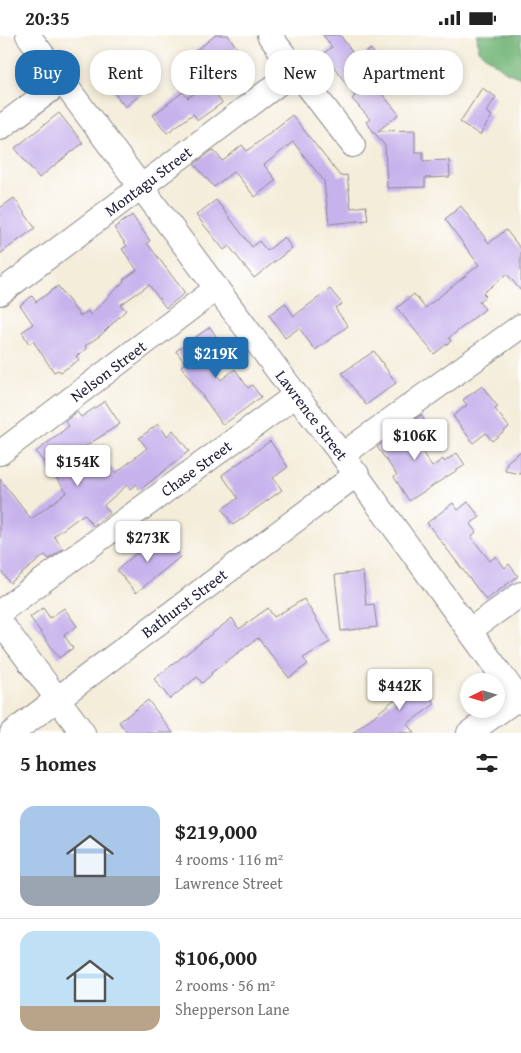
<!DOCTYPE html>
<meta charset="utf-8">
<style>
:root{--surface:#fff;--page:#f6f6f6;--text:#222;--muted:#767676;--line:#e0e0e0;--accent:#1f6fb2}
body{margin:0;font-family:"Gentium Book Plus",serif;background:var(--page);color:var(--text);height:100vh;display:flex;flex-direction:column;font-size:19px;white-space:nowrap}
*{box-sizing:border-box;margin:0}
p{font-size:16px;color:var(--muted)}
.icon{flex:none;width:28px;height:28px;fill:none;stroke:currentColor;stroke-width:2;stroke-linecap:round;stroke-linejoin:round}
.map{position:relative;height:698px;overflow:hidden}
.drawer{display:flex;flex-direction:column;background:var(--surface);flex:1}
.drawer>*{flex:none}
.guide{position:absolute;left:15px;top:15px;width:491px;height:45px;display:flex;gap:10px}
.needle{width:32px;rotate:265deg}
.buttons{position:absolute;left:460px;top:638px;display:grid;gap:10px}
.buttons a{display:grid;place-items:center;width:45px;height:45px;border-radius:50%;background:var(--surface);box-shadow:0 2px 8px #0003;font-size:25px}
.price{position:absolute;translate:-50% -42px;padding:0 11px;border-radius:5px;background:#fff;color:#222;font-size:16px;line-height:32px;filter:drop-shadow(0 1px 2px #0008)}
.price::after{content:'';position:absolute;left:50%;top:30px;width:15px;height:11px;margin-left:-8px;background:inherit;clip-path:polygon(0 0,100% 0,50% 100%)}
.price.current{background:var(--accent);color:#fff}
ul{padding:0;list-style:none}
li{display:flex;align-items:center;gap:15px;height:125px;padding:0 20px}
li+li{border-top:1px solid var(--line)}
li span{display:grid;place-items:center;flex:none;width:140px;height:100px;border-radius:15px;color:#555}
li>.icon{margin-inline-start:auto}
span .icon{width:60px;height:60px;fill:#fffc;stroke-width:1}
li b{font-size:21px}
h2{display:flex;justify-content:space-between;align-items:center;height:60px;padding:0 20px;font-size:21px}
.tag{padding:0 18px;border-radius:20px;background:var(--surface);box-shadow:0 2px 8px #0003;font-size:18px;line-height:45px}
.tag.current{background:var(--accent);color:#fff}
.status{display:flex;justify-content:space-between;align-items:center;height:35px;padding:0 25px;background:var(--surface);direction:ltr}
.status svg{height:14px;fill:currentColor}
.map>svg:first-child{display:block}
</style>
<div class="status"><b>20:35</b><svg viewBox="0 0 49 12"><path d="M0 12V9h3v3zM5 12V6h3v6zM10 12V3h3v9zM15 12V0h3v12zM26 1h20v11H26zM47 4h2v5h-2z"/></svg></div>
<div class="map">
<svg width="521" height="698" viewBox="0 0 521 698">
<rect width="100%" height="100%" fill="#fff"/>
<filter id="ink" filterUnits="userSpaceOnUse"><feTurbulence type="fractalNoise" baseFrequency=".02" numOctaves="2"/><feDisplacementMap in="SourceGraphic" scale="10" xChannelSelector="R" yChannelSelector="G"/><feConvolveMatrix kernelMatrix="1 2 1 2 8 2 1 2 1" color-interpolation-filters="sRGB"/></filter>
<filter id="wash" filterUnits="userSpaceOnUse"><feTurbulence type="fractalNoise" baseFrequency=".0096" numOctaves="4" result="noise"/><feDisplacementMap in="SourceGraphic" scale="20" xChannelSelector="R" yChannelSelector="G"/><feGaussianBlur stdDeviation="1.12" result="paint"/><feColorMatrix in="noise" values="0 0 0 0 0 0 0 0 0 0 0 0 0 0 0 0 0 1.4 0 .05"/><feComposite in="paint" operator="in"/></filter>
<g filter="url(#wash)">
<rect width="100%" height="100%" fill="#f4edda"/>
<path fill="#75b678" stroke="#4c6c5a" d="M477,0H521V43L506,37L478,15Z"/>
<g id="blocks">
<path fill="#c7b2ec" d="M216,0H228L237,13L222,24L237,44L216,60L222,68L198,85L193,79L167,98L153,80L183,57L188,63L214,44L194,17Z
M323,0H340L357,24L371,14L379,25L370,31L384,47L377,53L399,79L378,96L415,95V117H423V126L449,125L450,142L425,143V152L387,153L385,111L366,87L370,84L352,64L355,61L324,18L332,12Z
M129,29L148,54L125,72L106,47Z
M482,53L496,62L486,77L492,81L480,100L460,87Z
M59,78L83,108L39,143L15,113Z
M292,80L340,141L347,140L351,173L366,171L368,185L329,189L324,146L293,107L264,130L276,145L255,162L234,136L214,152L194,129L213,115L223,126L242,110L247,116Z
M14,163L35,193L0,219V173Z
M216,165L252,212L259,206L267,216L284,202L292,213L254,243L229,211L224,215L196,180Z
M461,171L489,208L506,195L521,214V256L507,239L483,258L486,261L479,267L485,274L449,303L451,306L434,319L397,273L414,259L425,273L479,230L445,184Z
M132,180L150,206L147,208L185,258L166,273L149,250L120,270L126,275L101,300L85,311L87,314L76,321L79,325L61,337L58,335L54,337L33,306L29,309L22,297L33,289L20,270L32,261L36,267L58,251L80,281L88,276L90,280L124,246L123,245L137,235L122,214L127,211L114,193Z
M330,254L342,269L335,273L348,291L315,315L299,293L285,303L269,280L285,268L294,281Z
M210,292L220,307L203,320L221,345L235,334L248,353L252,350L261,362L223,390L181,331L185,328L176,316Z
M374,316L396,348L366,370L342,338Z
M482,351L498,372L495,374L509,392L492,406L486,398L473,408L453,381L467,370L463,365Z
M105,366L120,389L86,411L105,434L109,430L116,438L147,413L139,403L158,389L167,401L173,395L189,416L140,455L136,449L130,454L127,450L104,470L110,478L93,491L84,479L54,501L63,514L49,524L45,520L10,548L0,535V444L31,484L67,457L36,417L69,391L65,386L77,377L81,382Z
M421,380L429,392L413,403L432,432L443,424L444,427L457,418L465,430L409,466L394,442L397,440L377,412Z
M270,406L288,432L273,443L282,455L233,490L222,474L238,463L222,440Z
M521,416V439L505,436L507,427Z
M468,467L480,482L470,489L476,497L471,502L490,526L496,521L505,533L509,529L518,541L486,565L427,488L453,468L458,475Z
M160,498L180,522L136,558L117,535Z
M363,537L366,570L374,569L377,592L341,596L335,540Z
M304,564L330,607L303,623L308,629L289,643L258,603L211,638L212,639L202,648L197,642L170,664L154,644L232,583L239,594L268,573L274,582Z
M43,573L50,583L64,573L77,591L64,600L73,613L59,623L30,582Z
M413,639L435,669L407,689L414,698H353L405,656L400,650Z
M148,665L173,698H127L119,687Z"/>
</g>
</g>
<g filter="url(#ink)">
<use href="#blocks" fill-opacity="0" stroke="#8b888a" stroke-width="1"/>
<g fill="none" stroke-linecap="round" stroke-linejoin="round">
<g stroke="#8b888a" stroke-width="26">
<path id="minor" d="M28,0L296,360L342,420L521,667
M269,0L353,110
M0,93L61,47
M0,258L295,36
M0,418L217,253
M342,420L521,291
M0,577L296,360
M0,587L83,698
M470,595L521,559
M12,698L357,439
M469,698L518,663"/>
</g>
<use href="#minor" stroke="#fff" stroke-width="24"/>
</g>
</g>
<g text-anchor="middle" stroke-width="4.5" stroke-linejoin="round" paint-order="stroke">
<g font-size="16" fill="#22223b" stroke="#fff">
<text transform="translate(148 146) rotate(-37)" y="6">Montagu Street</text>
<text transform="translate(108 336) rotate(-37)" y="6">Nelson Street</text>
<text transform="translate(312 380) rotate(53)" y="6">Lawrence Street</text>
<text transform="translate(196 433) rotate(-36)" y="6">Chase Street</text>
<text transform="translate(184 568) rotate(-37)" y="6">Bathurst Street</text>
</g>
</g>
</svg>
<div class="buttons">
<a><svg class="needle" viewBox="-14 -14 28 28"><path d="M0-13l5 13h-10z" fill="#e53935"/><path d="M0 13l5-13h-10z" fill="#767676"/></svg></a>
</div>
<b class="price current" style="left:216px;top:344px">$219K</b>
<b class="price" style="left:415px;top:426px">$106K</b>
<b class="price" style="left:78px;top:452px">$154K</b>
<b class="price" style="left:148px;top:528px">$273K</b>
<b class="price" style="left:400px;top:676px">$442K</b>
<div class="guide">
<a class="tag current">Buy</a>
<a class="tag">Rent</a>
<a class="tag">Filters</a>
<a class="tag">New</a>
<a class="tag">Apartment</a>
</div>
</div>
<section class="drawer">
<h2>5 homes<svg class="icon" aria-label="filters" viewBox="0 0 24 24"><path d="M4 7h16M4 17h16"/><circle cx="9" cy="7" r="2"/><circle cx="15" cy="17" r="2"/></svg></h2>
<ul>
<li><span style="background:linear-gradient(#a9c7e8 70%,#9aa5b1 0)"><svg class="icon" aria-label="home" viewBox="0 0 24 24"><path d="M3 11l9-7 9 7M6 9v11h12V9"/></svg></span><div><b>$219,000</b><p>4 rooms · 116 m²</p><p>Lawrence Street</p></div></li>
<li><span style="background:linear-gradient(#bfe0f5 75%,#b9a48a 0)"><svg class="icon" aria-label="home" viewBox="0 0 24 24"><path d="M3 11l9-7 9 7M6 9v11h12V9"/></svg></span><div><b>$106,000</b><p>2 rooms · 56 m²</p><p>Shepperson Lane</p></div></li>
</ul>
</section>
